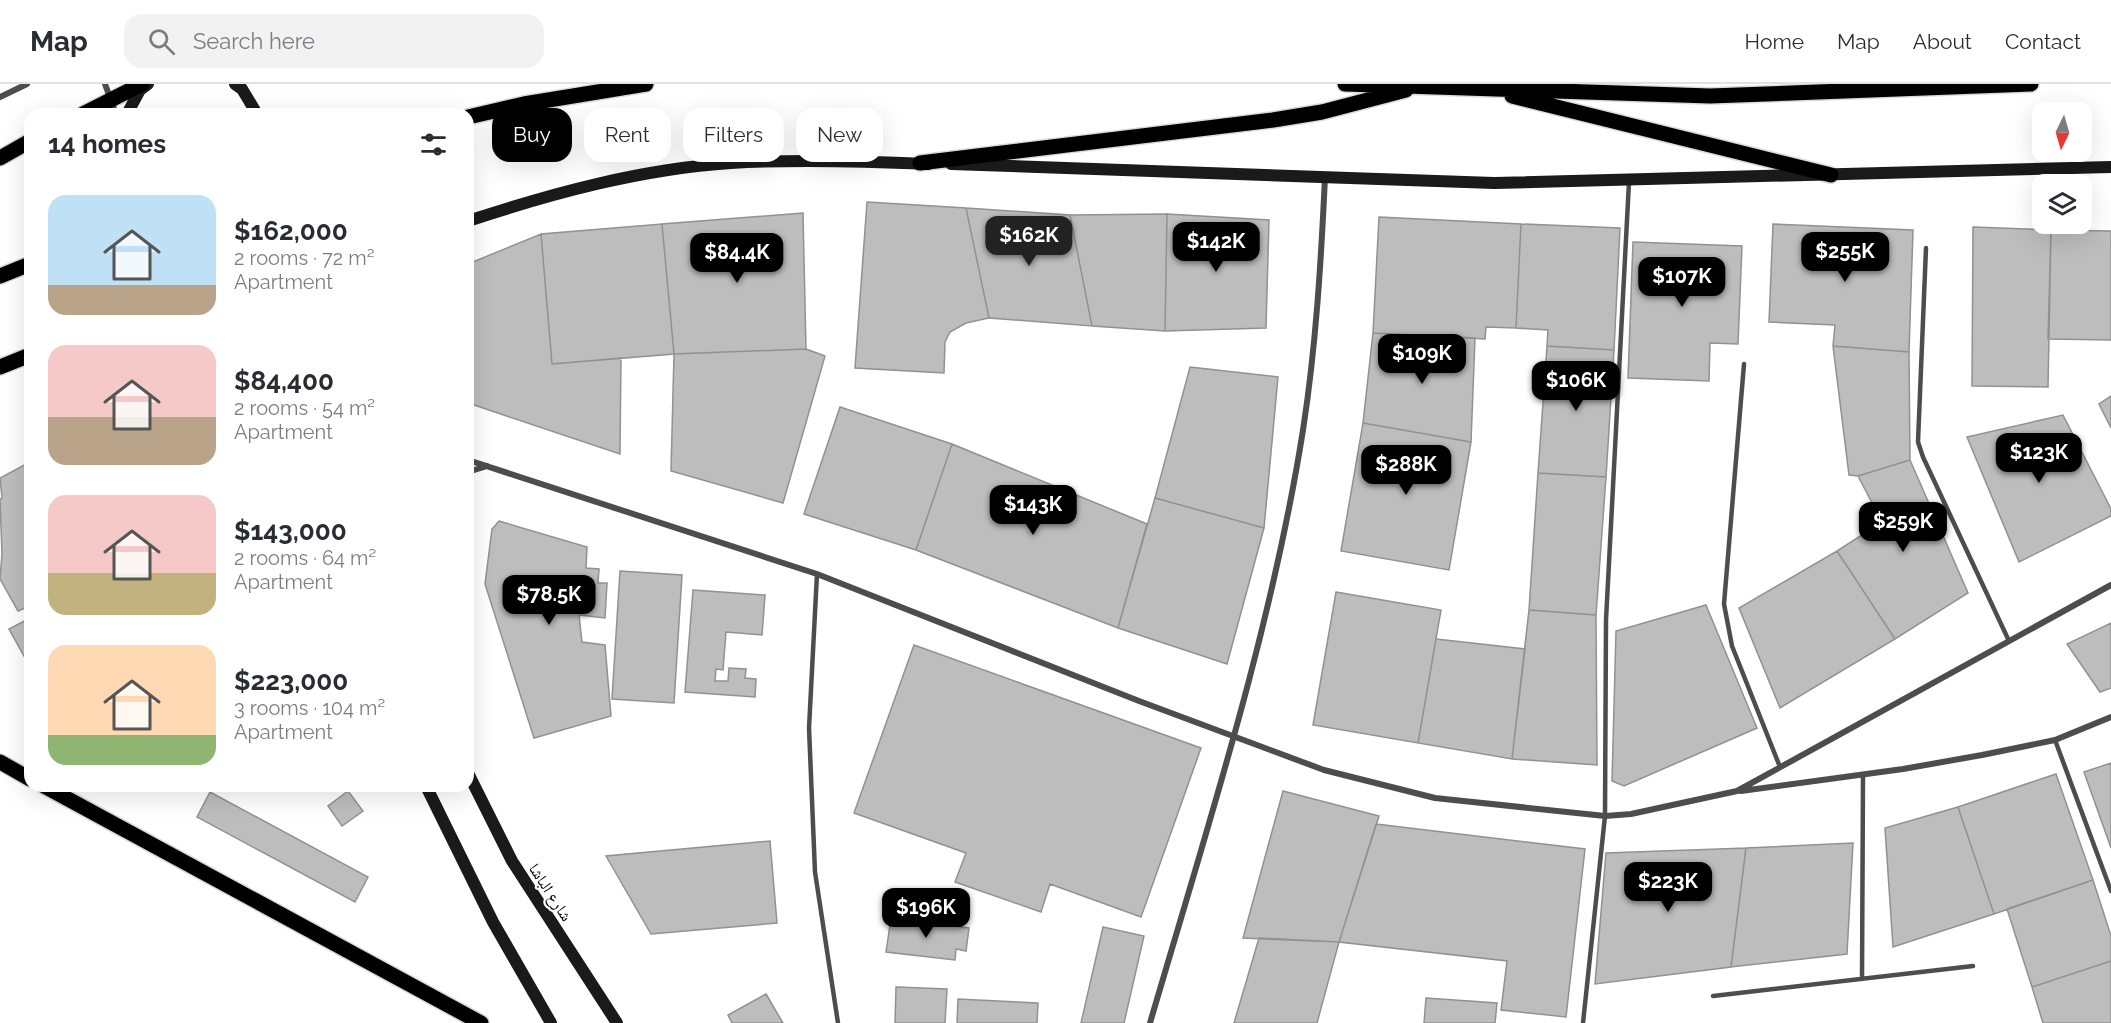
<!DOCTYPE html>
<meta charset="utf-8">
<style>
:root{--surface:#fff;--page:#f2f2f3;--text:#2b2b33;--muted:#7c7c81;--line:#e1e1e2;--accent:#000}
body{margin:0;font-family:Raleway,"Noto Naskh Arabic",sans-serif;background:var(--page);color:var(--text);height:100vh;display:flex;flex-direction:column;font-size:22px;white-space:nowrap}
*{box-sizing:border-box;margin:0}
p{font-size:20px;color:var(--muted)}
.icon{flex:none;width:33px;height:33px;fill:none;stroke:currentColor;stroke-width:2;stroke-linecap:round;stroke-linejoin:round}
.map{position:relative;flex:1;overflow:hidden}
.sheet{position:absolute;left:24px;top:24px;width:450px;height:684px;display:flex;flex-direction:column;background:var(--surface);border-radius:18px;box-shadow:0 6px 24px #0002}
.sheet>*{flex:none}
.top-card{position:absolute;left:492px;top:24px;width:570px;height:54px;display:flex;gap:12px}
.needle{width:39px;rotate:185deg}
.controls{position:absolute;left:2032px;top:18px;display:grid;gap:12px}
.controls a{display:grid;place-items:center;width:60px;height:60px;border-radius:12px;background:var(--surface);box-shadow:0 6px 24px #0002;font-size:30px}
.price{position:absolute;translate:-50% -51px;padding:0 14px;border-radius:12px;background:var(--accent);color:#fff;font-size:20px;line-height:39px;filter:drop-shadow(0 2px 3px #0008)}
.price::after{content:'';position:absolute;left:50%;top:36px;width:18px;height:14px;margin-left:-9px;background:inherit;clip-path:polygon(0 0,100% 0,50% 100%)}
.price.active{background:#222;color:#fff}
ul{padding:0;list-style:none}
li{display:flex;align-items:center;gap:18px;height:150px;padding:0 24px}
li span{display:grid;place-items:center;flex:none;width:168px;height:120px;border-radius:18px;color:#555}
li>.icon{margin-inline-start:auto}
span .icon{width:72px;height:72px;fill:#fffc;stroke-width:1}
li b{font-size:26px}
h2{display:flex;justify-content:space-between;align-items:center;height:72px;padding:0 24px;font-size:26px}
.pill{padding:0 21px;border-radius:18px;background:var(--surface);box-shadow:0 6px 24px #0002;font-size:21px;line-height:54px}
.pill.active{background:var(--accent);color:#fff}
header{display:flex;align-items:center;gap:36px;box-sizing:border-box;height:84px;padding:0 30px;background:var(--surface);border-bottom:2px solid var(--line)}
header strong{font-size:28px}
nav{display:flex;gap:33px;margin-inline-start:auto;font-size:21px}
.search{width:420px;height:54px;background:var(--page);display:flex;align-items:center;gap:15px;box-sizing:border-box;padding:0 21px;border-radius:18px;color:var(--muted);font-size:22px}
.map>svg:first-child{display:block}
</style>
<header>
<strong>Map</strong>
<div class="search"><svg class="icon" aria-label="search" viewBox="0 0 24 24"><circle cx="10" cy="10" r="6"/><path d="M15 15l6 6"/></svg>Search here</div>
<nav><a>Home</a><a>Map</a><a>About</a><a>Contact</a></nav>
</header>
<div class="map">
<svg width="2111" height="939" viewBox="0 0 2111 939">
<rect width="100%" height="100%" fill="#fff"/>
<path fill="#bdbdbd" stroke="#919191" stroke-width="1.5" d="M867,118L966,124L989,234L966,239L950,248L945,258L944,289L855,284Z
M966,124L1070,131L1092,242L989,234Z
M803,129L806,265L674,270L662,140Z
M1167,130L1269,136L1266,244L1165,247Z
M1167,130L1165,247L1092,242L1070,131Z
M1379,133L1521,140L1516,244L1486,243L1485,255L1373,249Z
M662,140L674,270L552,280L541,150Z
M1521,140L1620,144L1614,266L1547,262L1548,246L1516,244Z
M1773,140L1913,146L1909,268L1833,262L1835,241L1769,238Z
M1973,143L2051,146L2048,303L1972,302Z
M2051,146L2111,147V256L2048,255Z
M541,150L552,280L621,274L620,370L468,319V180Z
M1633,158L1742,162L1738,260L1710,259L1709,297L1628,294Z
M1373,249L1475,254L1471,358L1363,339Z
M1547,262L1614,266L1606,393L1538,389Z
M1833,262L1909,268L1910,376L1858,392L1849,391Z
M806,265L825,272L783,419L671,387L674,270Z
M1190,283L1278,293L1264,444L1155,414Z
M2111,312V344L2099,320Z
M840,323L952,360L916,466L804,430Z
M2063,331L2111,425V432L2019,478L1967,353Z
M1363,339L1471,358L1449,486L1341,467Z
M952,360L1147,440L1118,544L916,466Z
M1910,376L1968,509L1895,555L1837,467L1882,438L1858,392Z
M30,378V522L18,527L0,495L2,470L0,415L2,414L0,394Z
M1538,389L1606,393L1596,531L1529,526Z
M1155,414L1264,444L1227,580L1118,544Z
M499,437L587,463L586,484L599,485L598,499H607L605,534L579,531L582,558L605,561L611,632L534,654L485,500L492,445Z
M1837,467L1895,555L1780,624L1739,524Z
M620,487L682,491L674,619L612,615Z
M693,506L765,511L762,551L726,548L723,586L716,585L715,597H728L729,584L746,585L745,594L756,595L755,613L685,608Z
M1336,508L1441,526L1418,659L1313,641Z
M1706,521L1757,644L1624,702L1612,697L1616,547Z
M1529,526L1596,531L1597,681L1512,675Z
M30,534V583L9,545Z
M2111,539V604L2100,608L2067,560Z
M1436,555L1525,565L1512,675L1418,659Z
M914,561L1201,664L1141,833L1050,800L1041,828L955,798L966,769L854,729Z
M2111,679V764L2084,688Z
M2056,690L2093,796L1994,830L1958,723Z
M348,707L363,727L342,742L328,722Z
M1283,707L1379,732L1339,858L1243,854Z
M210,708L368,793L355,818L197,733Z
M1958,723L1994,830L1893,863L1885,744Z
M1376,740L1585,765L1566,933L1501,926L1507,877L1339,858Z
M770,757L777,839L651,850L606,772Z
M1853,759L1847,870L1731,883L1746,764Z
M1746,764L1731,883L1595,900L1606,769Z
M2093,796L2111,852V877L2032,903L2007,825Z
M891,834L969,844L966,867L956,865L955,876L886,868Z
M1103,843L1144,852L1124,939H1081Z
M1259,854L1339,858L1317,939H1234Z
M2111,877V939H2043L2032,903Z
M896,903L947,905L945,939H895Z
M766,910L783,939H732L728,931Z
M1426,914L1497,919L1495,939H1424Z
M958,915L1038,919L1037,939H957Z"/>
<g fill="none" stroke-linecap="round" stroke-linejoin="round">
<g stroke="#dbdbdb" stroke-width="18">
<path id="primary" d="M1345,0L1710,12L2031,0
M1512,12L1831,91
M83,30L142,0
M468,33L524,20L646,0
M0,74L30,57
M920,79L1273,36L1322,28L1406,6
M0,192L30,180
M0,283L30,271
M0,678L30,695
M44,702L481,939"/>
</g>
<path stroke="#4d4d4d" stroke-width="4.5" d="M1926,164L1918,358L1923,373L2009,557
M1744,280L1724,520L1732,562L1780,683
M817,490L809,644L815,788L838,939
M2055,656L2111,807
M1862,895L1863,690
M1713,912L1973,882
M1583,939L1605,732L1606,536L1629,98"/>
<path stroke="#4d4d4d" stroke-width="6" d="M105,0L116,30
M0,13L27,0
M468,376L817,490L1139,617L1324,686L1435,714L1605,732L1631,730L1737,707L2111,501
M468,388L487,382
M1741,707L1903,685L1982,671L2055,656L2111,633
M1150,939C1207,744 1271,548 1303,346C1316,262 1321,178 1325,93"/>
<path stroke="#1a1a1a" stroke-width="12" d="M235,0L242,5L257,30
M127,30L140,6L148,0
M951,80L1494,99L2111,83
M468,137C553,109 641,85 731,79C797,75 862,77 928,80
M468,689L512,777L617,939
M426,702L493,838L551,939"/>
<use href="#primary" stroke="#000" stroke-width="15"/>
</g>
<g text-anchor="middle" stroke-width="4.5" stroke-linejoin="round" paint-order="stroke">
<g font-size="16" fill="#000" stroke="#fff">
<text transform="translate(551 808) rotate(57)" y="6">شارع الباشا</text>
</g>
</g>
</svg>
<div class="controls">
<a><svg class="needle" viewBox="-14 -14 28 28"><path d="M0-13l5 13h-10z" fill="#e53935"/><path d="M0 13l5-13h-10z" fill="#7c7c81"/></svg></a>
<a><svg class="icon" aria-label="layers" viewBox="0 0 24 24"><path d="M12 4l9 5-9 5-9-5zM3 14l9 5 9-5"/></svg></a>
</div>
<b class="price active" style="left:1029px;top:183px">$162K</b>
<b class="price" style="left:1216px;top:189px">$142K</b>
<b class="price" style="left:1845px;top:199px">$255K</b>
<b class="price" style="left:737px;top:200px">$84.4K</b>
<b class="price" style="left:1682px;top:224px">$107K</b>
<b class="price" style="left:1422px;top:301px">$109K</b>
<b class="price" style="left:1576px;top:328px">$106K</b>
<b class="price" style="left:2039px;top:400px">$123K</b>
<b class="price" style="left:1406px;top:412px">$288K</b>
<b class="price" style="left:1033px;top:452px">$143K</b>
<b class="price" style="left:1903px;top:469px">$259K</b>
<b class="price" style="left:549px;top:542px">$78.5K</b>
<b class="price" style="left:1668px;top:829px">$223K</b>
<b class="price" style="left:926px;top:855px">$196K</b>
<div class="top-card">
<a class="pill active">Buy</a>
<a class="pill">Rent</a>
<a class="pill">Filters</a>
<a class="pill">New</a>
</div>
<section class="sheet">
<h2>14 homes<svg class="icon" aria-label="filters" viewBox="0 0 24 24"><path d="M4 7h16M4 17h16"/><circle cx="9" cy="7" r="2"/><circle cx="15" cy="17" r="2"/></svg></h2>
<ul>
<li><span style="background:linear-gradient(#bfe0f5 75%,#b9a48a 0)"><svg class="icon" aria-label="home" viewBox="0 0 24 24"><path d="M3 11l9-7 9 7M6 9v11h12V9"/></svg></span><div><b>$162,000</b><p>2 rooms · 72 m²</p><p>Apartment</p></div></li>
<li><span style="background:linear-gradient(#f6c9c9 60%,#b9a48a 0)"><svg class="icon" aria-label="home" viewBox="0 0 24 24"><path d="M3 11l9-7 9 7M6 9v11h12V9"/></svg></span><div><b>$84,400</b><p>2 rooms · 54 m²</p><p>Apartment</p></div></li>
<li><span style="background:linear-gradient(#f6c9c9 65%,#c2b280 0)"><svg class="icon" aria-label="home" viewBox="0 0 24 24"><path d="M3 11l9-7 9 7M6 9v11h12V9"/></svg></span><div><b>$143,000</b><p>2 rooms · 64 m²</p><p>Apartment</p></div></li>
<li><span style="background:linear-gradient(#ffd9b3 75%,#8fb573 0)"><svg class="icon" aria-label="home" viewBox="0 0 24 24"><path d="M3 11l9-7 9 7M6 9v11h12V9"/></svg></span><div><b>$223,000</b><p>3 rooms · 104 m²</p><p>Apartment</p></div></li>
</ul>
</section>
</div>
